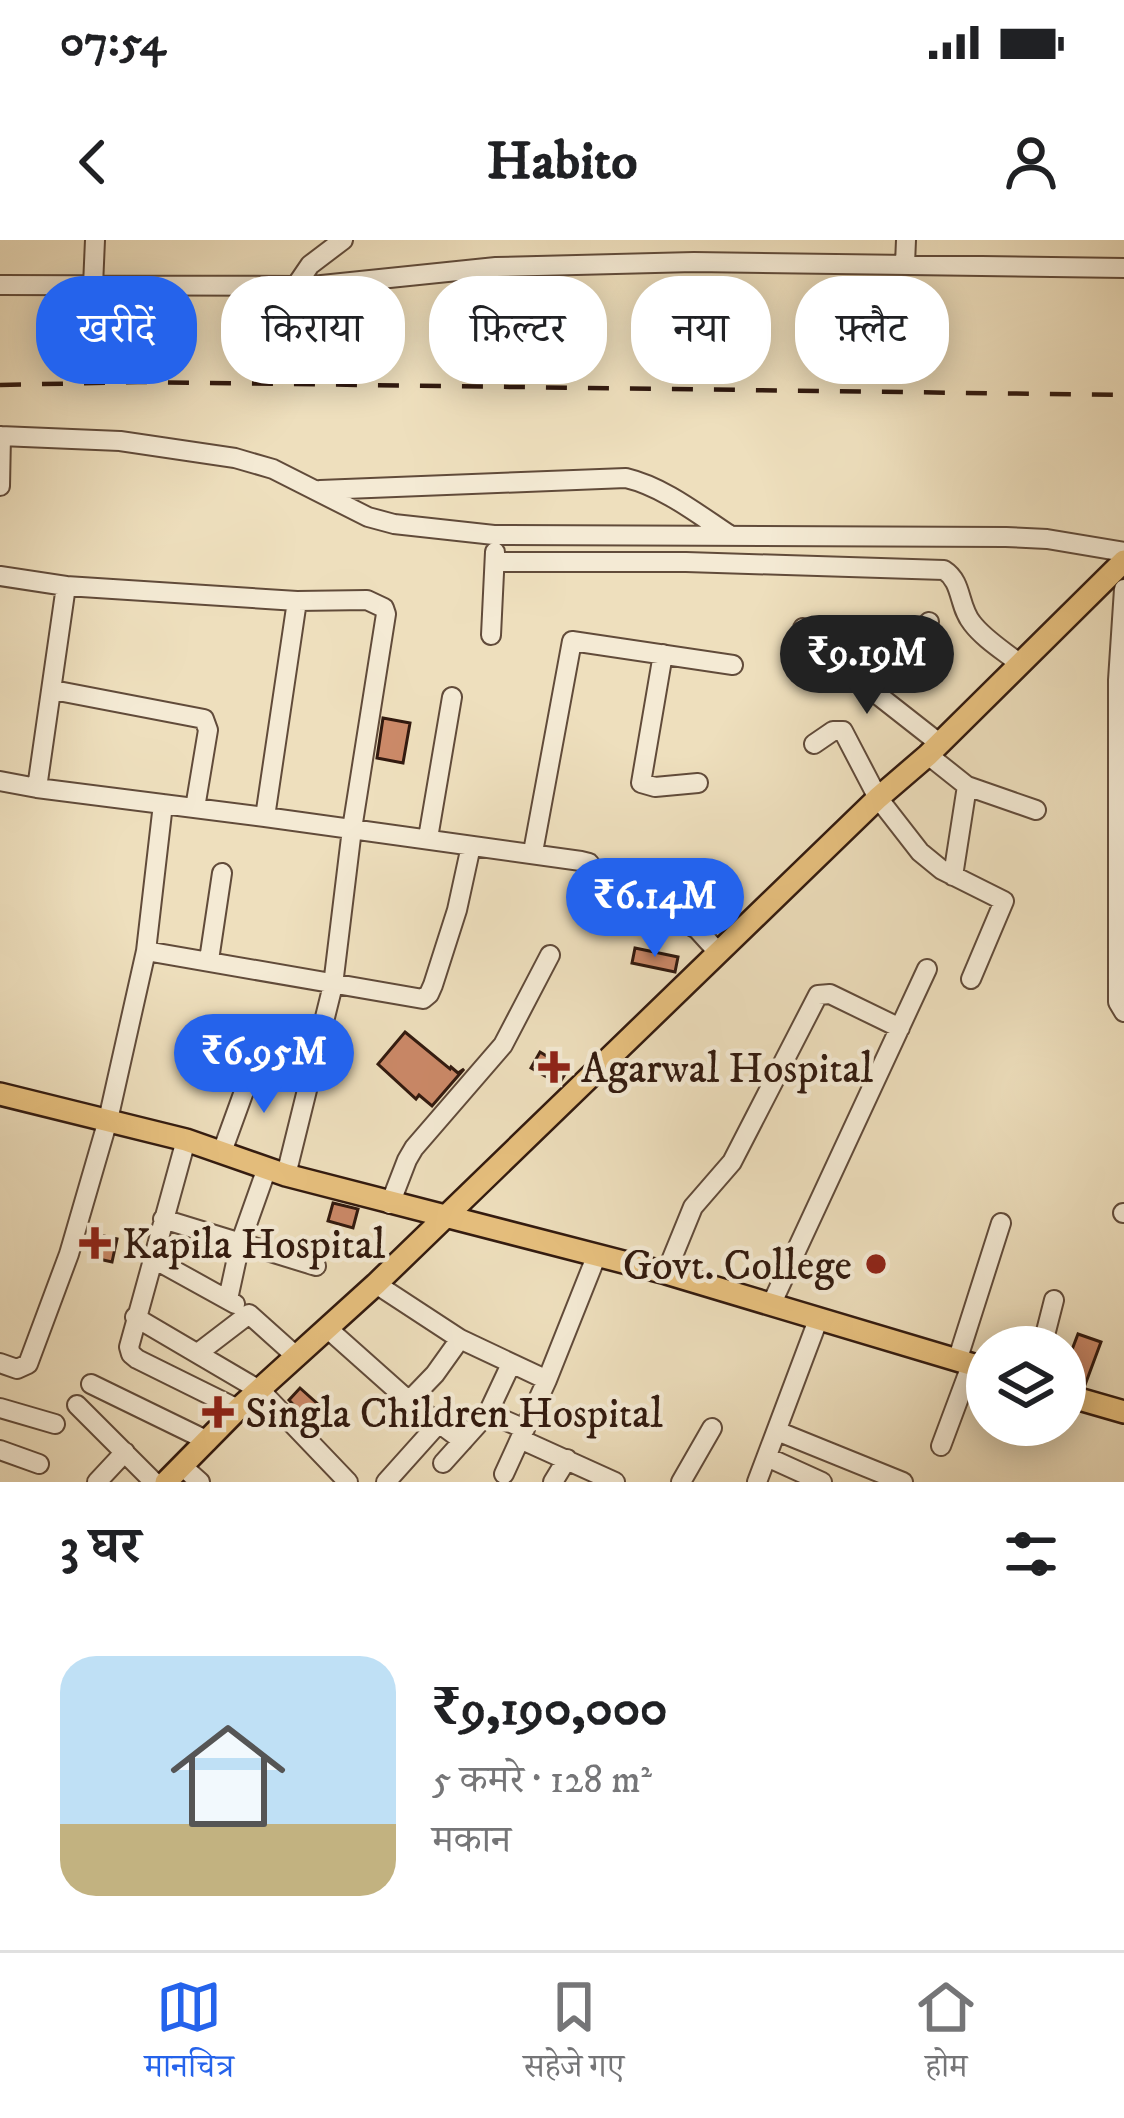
<!DOCTYPE html>
<html lang="hi">
<meta charset="utf-8">
<style>
:root{--surface:#fff;--page:#f2f2f2;--text:#202124;--muted:#757577;--line:#e0e0e0;--accent:#2563eb}
body{margin:0;font-family:"IM FELL DW Pica","Noto Serif Devanagari",serif;background:var(--page);color:var(--text);height:100vh;display:flex;flex-direction:column;font-size:45px;white-space:nowrap}
*{box-sizing:border-box;margin:0}
p{font-size:39px;color:var(--muted)}
.icon{flex:none;width:66px;height:66px;fill:none;stroke:currentColor;stroke-width:2;stroke-linecap:round;stroke-linejoin:round}
.map{position:relative;height:1242px;overflow:hidden}
.sheet{display:flex;flex-direction:column;background:var(--surface);flex:1}
.sheet>*{flex:none}
.banner{position:absolute;left:36px;top:36px;width:1053px;height:108px;display:flex;gap:24px}
.fabs{position:absolute;left:966px;top:1086px;display:grid;gap:24px}
.fabs a{display:grid;place-items:center;width:120px;height:120px;border-radius:50%;background:var(--surface);box-shadow:0 6px 30px #0003;font-size:60px}
.price{position:absolute;translate:-50% -102px;padding:0 27px;border-radius:42px;background:var(--accent);color:#fff;font-size:39px;line-height:78px;filter:drop-shadow(0 3px 6px #0008)}
.price::after{content:'';position:absolute;left:50%;top:72px;width:36px;height:27px;margin-left:-18px;background:inherit;clip-path:polygon(0 0,100% 0,50% 100%)}
.price.active{background:#222;color:#fff}
ul{padding:0;list-style:none}
li{display:flex;align-items:center;gap:36px;height:300px;padding:0 60px}
li span{display:grid;place-items:center;flex:none;width:336px;height:240px;border-radius:36px;color:#555}
li>.icon{margin-inline-start:auto}
span .icon{width:144px;height:144px;fill:#fffc;stroke-width:1}
li b{font-size:51px}
h2{display:flex;justify-content:space-between;align-items:center;height:144px;padding:0 60px;font-size:51px}
.pill{padding:0 42px;border-radius:48px;background:var(--surface);box-shadow:0 6px 30px #0003;font-size:42px;line-height:108px}
.pill.active{background:var(--accent);color:#fff}
.status{display:flex;justify-content:space-between;align-items:center;height:84px;padding:0 60px;background:var(--surface);direction:ltr}
.status svg{height:33px;fill:currentColor}
header{display:flex;justify-content:space-between;align-items:center;height:156px;padding:0 60px;background:var(--surface);font-size:54px;font-weight:700}
.tabs{display:flex;justify-content:space-around;align-items:center;height:168px;border-top:3px solid var(--line);background:var(--surface);font-size:33px;color:var(--muted)}
.tabs a{display:grid;justify-items:center;gap:6px}
.tabs .active{color:var(--accent)}
.map>svg:first-child{display:block}
</style>
<div class="status"><b>07:54</b><svg viewBox="0 0 49 12"><path d="M0 12V9h3v3zM5 12V6h3v6zM10 12V3h3v9zM15 12V0h3v12zM26 1h20v11H26zM47 4h2v5h-2z"/></svg></div>
<header><svg class="icon" aria-label="back" viewBox="0 0 24 24"><path d="M15 5l-7 7 7 7"/></svg>Habito<svg class="icon" aria-label="person" viewBox="0 0 24 24"><circle cx="12" cy="8" r="4"/><path d="M4 21q1-7 8-7t8 7"/></svg></header>
<div class="map">
<svg width="1124" height="1242" viewBox="0 0 1124 1242">
<rect width="100%" height="100%" fill="#eedfbd"/>
<filter id="stains"><feTurbulence type="fractalNoise" baseFrequency=".00167" numOctaves="4"/><feColorMatrix values="0 0 0 0 .2 0 0 0 0 .09 0 0 0 0 .02 0 0 0 .5 -.17"/></filter>
<radialGradient id="worn" r=".72"><stop offset=".6" stop-color="#630" stop-opacity="0"/><stop offset="1" stop-color="#630" stop-opacity=".3"/></radialGradient>
<path fill="#cb8968" stroke="#321a0f" stroke-width="3" d="M383,478L410,483L403,523L377,518Z
M635,708L678,717L675,732L632,723Z
M405,792L450,829L451,827L458,833L464,829L432,866L419,855L416,859L378,824Z
M540,812L568,829L559,844L531,828Z
M333,963L358,969L353,988L328,981Z
M95,994L117,999L112,1022L90,1017Z
M1078,1094L1101,1102L1085,1145L1065,1140V1128Z
M300,1148L330,1175L317,1190L289,1160Z"/>
<g fill="none" stroke-linecap="round" stroke-linejoin="round">
<g stroke="#614b3a" stroke-width="22">
<path id="minor" d="M905,24L906,0
M0,45L312,46L496,27L694,22L1124,28
M93,46L95,0
M295,47L310,25L343,0
M0,196L120,201L235,218L273,229L368,277L394,284L494,295L1006,297L1047,299L1124,312
M0,246L1,196
M320,250L626,238C664,247 699,275 731,296
M495,322H686L944,330C963,342 958,366 972,383C984,399 1004,411 1020,424
M0,336L66,346L37,548L265,577L297,361
M66,346L297,361L367,360L384,368L386,374L352,589L333,745L286,935
M1124,349L1118,440V762L1124,772
M803,388L860,441L939,503
M491,395L495,312
M663,414L641,543L655,547L698,543
M53,450L204,479L208,490L195,568
M872,451L929,382
M814,504L833,491H843L878,558L920,612L942,630L1004,661L971,739
M928,515L967,546L1036,570
M0,541L37,548
M265,577L581,621L589,623L596,633C594,646 589,659 600,669L686,683L697,689L717,711
M428,598L452,457
M533,612L572,401L733,425
M953,636L967,546
M146,711L423,759L429,754L433,745L457,670L471,606
M209,720L222,633
M186,900L129,1107L131,1114L137,1119L238,1169
M222,912L255,821
M390,964L407,920L414,908L503,805L550,715
M1123,973H1124
M163,979L316,1026
M152,1018L235,1064
M666,1033L693,967L732,922L818,755L830,754L900,788
M376,1044L460,1099L547,1140
M228,1059L240,1004L267,928
M771,1065L927,729
M135,1077L261,1151L348,1242
M327,1088L409,1161L463,1201
M1042,1107L1054,1060
M198,1113L249,1074L297,1117
M958,1118L1001,983
M0,1123L17,1129L28,1124L69,1014L108,880L146,711L163,564
M91,1144L208,1201
M409,1161L435,1134L460,1099
M77,1165L154,1242
M0,1168L55,1184
M488,1173L511,1124
M777,1191L903,1242
M520,1199L615,1242
M941,1206L972,1123
M0,1210L39,1224
M767,1217L822,1242
M443,1223L488,1173L525,1189
M182,1226L200,1242
M504,1234L547,1140L596,1017
M97,1242L125,1212
M386,1242L438,1184
M553,1242L567,1219
M681,1242L712,1188
M757,1242L818,1080"/>
</g>
<g stroke="#321a0f" stroke-width="26">
<path id="major" d="M0,854L186,900L286,935L666,1033L987,1129
M1065,1155L1124,1172
M166,1242L238,1169L376,1044L878,558L928,515L1124,321"/>
</g>
<use href="#minor" stroke="#f4ead4" stroke-width="18"/>
<use href="#major" stroke="#e7c07e" stroke-width="21"/>
<path stroke="#321a0f" stroke-width="4.5" stroke-dasharray="21 21" stroke-linecap="butt" d="M0,145L138,142L1124,155"/>
</g>
<g fill="#8f2418" stroke="#f4ead4" stroke-width="4.5">
<path d="M548 809h12v12h12v12h-12v12h-12v-12h-12v-12h12z"/>
<path d="M89 985h12v12h12v12h-12v12h-12v-12h-12v-12h12z"/>
<circle cx="876" cy="1024" r="12"/>
<path d="M212 1154h12v12h12v12h-12v12h-12v-12h-12v-12h12z"/>
</g>
<g text-anchor="middle" stroke-width="9" stroke-linejoin="round" paint-order="stroke">
<g font-size="42" fill="#321a0f" stroke="#f4ead4" text-anchor="start">
<text x="581" y="842">Agarwal Hospital</text>
<text x="122" y="1018">Kapila Hospital</text>
<text x="852" y="1039" text-anchor="end">Govt. College</text>
<text x="245" y="1187">Singla Children Hospital</text>
</g>
</g>
<rect width="100%" height="100%" filter="url(#stains)"/>
<rect width="100%" height="100%" fill="url(#worn)"/>
</svg>
<div class="fabs">
<a><svg class="icon" aria-label="layers" viewBox="0 0 24 24"><path d="M12 4l9 5-9 5-9-5zM3 14l9 5 9-5"/></svg></a>
</div>
<b class="price active" style="left:867px;top:477px">₹9.19M</b>
<b class="price" style="left:655px;top:720px">₹6.14M</b>
<b class="price" style="left:264px;top:876px">₹6.95M</b>
<div class="banner">
<a class="pill active">खरीदें</a>
<a class="pill">किराया</a>
<a class="pill">फ़िल्टर</a>
<a class="pill">नया</a>
<a class="pill">फ़्लैट</a>
</div>
</div>
<section class="sheet">
<h2>3 घर<svg class="icon" aria-label="filters" viewBox="0 0 24 24"><path d="M4 7h16M4 17h16"/><circle cx="9" cy="7" r="2"/><circle cx="15" cy="17" r="2"/></svg></h2>
<ul>
<li><span style="background:linear-gradient(#bfe0f5 70%,#c2b280 0)"><svg class="icon" aria-label="home" viewBox="0 0 24 24"><path d="M3 11l9-7 9 7M6 9v11h12V9"/></svg></span><div><b>₹9,190,000</b><p>5 कमरे · 128 m²</p><p>मकान</p></div></li>
</ul>
</section>
<nav class="tabs">
<a class="active"><svg class="icon" aria-label="map" viewBox="0 0 24 24"><path d="M3 6l6-2 6 2 6-2v14l-6 2-6-2-6 2zM9 4v14M15 6v14"/></svg>मानचित्र</a>
<a><svg class="icon" aria-label="saved" viewBox="0 0 24 24"><path d="M7 4h10v16l-5-4-5 4z"/></svg>सहेजे गए</a>
<a><svg class="icon" aria-label="home" viewBox="0 0 24 24"><path d="M3 11l9-7 9 7M6 9v11h12V9"/></svg>होम</a>
</nav>
